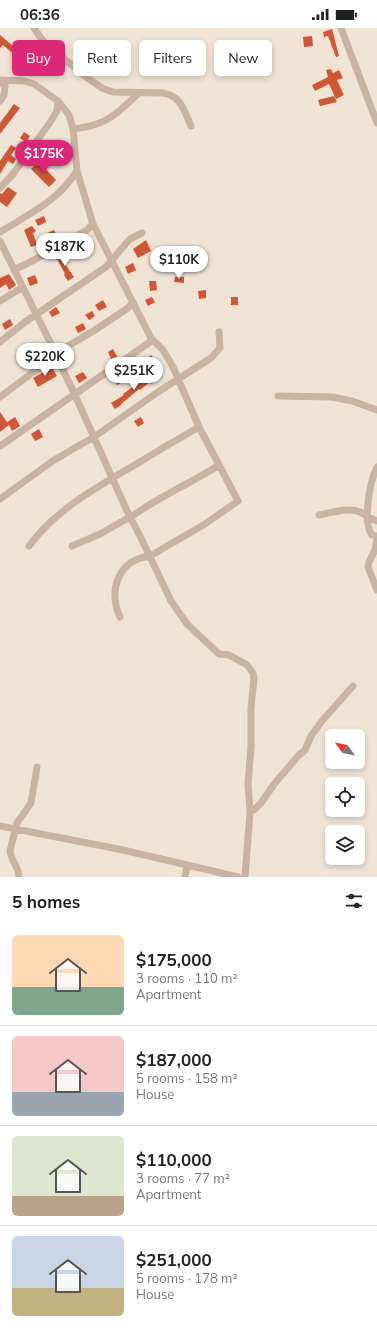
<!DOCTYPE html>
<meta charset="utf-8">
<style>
:root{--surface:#fff;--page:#f2f2f2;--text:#202124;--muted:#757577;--line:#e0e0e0;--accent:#db2777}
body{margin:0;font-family:Mulish,sans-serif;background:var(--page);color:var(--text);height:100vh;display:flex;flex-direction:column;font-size:15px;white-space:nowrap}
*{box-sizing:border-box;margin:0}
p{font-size:13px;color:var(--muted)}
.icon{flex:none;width:22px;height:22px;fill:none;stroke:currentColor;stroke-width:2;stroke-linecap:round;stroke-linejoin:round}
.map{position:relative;height:849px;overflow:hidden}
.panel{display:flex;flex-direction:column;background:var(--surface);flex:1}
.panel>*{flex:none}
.guide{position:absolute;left:12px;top:12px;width:353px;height:36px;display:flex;gap:8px}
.needle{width:26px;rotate:303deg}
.buttons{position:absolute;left:325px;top:701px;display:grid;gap:8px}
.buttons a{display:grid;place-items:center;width:40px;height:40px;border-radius:6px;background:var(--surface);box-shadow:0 2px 6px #0003;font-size:20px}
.price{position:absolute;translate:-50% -34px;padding:0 9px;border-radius:14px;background:#fff;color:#222;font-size:13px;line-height:26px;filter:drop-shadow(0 1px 2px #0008)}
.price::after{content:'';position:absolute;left:50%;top:24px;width:12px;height:9px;margin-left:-6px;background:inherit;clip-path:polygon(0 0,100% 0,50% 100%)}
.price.current{background:var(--accent);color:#fff}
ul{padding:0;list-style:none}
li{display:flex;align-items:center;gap:12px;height:100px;padding:0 12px}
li+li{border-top:1px solid var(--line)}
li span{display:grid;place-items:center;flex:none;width:112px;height:80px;border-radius:6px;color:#555}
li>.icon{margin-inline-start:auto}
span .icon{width:48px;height:48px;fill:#fffc;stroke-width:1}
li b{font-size:17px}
h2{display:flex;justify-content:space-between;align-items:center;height:48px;padding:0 12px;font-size:17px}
.chip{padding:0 14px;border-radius:6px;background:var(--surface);box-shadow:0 2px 6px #0003;font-size:14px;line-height:36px}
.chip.current{background:var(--accent);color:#fff}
.status{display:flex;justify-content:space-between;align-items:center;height:28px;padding:0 20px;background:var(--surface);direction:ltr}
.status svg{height:11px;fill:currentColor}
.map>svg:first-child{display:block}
</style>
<div class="status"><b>06:36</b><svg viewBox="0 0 49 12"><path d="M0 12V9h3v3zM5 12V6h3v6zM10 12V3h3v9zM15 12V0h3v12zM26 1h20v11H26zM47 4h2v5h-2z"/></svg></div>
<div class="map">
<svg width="377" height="849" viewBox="0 0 377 849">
<rect width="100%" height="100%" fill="#f2e4d5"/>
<path fill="#ce5737" d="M332,1L339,28L336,29L328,8L324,9L323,4Z
M0,7L13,18L15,15L22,21L16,28L3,17L0,20Z
M312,8L313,18L304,19L303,9Z
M331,41L333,45L339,42L343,50L337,52L344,67L336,71L329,56L315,63L312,57L328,49L326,42Z
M334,68L337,74L320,78L318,72Z
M14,76L20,80L0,106V95Z
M24,104L30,108L26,114L20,110Z
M11,117L16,120L11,127L16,131L13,136L8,133L0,146V133Z
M39,134L56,152L49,159L31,141Z
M8,159L17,165L7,179L0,174V165L2,166Z
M44,188L46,194L38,198L35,192Z
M32,198L36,203L33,205L37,217L31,219L24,202Z
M54,202L58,210L50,214L45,206Z
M146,212L151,223L138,230L133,221Z
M59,227L60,229L63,227L68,235L65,236L74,249L68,253L64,247L65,246L56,229Z
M133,235L136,242L128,246L125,239Z
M9,246L16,257L9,262L6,256L0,260V250Z
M35,247L38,255L30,258L27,250Z
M175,249H184V255L174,254Z
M149,253H156L157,262L150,263Z
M206,262V270L199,271L198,263Z
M152,269L155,274L148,278L145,272Z
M231,269H238V277H231Z
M103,272L107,279L99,283L95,277Z
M56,279L60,285L52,289L49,284Z
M92,283L95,288L89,292L85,287Z
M10,291L13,297L5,302L2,296Z
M83,295L86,301L78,305L75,299Z
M113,321L118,330L112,333L108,324Z
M151,327L156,333L148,338L144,333Z
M52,339L57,348L38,359L33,350Z
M83,344L87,350L79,355L75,348Z
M113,346L123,354L117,357L111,347Z
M153,347L156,353L151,356L150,354L140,362L139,361L121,376V377L115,381L111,375L124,367L123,366L147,348L148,349Z
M0,384L7,394L15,389L20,398L12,403L9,397L0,404Z
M141,389L144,395L138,399L134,393Z
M39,401L43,409L35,413L31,406Z"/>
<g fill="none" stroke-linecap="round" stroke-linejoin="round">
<path stroke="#cab3a1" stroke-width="7" d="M34,0L43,13L86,49L102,60L113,64L163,65C181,68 184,82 191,98
M341,0L377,95
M0,52L24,53L34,56L58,73L69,87L73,101L77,143L93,196L151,310L163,322L173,339L199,399L238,473L205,496L150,528C118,532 108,562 120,589
M0,54L5,58L4,67L0,73
M73,101C107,97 114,88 139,65
M0,160L13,146L51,93L57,83L58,73
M0,204C29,186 57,174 77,143
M0,213L49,312L56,325V330L62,340L75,367L127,483L141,510L171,573L187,596L219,626L229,627L247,637L253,645L254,650L251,680V719L248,756L250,784L245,849
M14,242L36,231L87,202L93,196
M0,273L23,259
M0,314L25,294L106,239L130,211L142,205
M56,325L95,302L128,280L133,274
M278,368L332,369L352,373L377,382
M0,369L32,345L56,330
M0,418L150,314L151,310
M377,439C370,453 362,494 372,507L377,508
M0,471L54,432L94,409L158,364L211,330L220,320L219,304
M319,487C331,485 347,479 360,484C366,487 370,491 377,493
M377,511L375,522L369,534L368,539L377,562
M29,518C57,480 98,459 138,435C158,423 178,411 199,399
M72,518L100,506L128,490L131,489C158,469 190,456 219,437
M250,784L255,781L261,775L275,755L299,727L305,722L311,708L322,693L353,658
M0,798L123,822L238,849
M19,849C19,839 11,833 10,823L17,795L31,775L37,739
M185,849L187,838"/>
</g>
</svg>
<div class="buttons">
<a><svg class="needle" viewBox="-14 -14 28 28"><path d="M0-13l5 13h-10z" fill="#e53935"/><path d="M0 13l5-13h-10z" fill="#757577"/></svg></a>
<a><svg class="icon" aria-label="locate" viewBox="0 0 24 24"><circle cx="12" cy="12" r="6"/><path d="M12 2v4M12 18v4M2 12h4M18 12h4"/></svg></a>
<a><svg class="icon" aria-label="layers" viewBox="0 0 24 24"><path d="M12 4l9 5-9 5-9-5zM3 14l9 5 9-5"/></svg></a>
</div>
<b class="price current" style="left:44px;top:146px">$175K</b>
<b class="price" style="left:65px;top:239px">$187K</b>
<b class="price" style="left:179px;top:252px">$110K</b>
<b class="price" style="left:45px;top:349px">$220K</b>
<b class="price" style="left:134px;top:363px">$251K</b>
<div class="guide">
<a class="chip current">Buy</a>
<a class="chip">Rent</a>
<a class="chip">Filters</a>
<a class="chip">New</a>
</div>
</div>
<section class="panel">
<h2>5 homes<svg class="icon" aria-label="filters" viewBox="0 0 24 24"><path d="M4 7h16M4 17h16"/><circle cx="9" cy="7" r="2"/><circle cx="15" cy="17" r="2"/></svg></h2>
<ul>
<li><span style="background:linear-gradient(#ffd9b3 65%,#7fa58c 0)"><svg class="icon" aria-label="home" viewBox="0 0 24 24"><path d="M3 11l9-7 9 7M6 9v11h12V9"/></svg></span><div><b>$175,000</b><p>3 rooms · 110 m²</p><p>Apartment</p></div></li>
<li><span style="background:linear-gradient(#f6c9c9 70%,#9aa5b1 0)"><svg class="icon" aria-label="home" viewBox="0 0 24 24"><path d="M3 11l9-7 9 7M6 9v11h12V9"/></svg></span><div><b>$187,000</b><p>5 rooms · 158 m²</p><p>House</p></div></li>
<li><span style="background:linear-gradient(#dfe7d0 75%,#b9a48a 0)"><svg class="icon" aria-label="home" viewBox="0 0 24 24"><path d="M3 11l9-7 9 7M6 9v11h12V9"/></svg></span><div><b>$110,000</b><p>3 rooms · 77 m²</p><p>Apartment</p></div></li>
<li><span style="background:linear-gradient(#c9d6e8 65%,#c2b280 0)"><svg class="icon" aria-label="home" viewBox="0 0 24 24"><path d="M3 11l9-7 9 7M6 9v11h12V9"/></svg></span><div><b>$251,000</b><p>5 rooms · 178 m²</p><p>House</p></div></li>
</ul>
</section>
